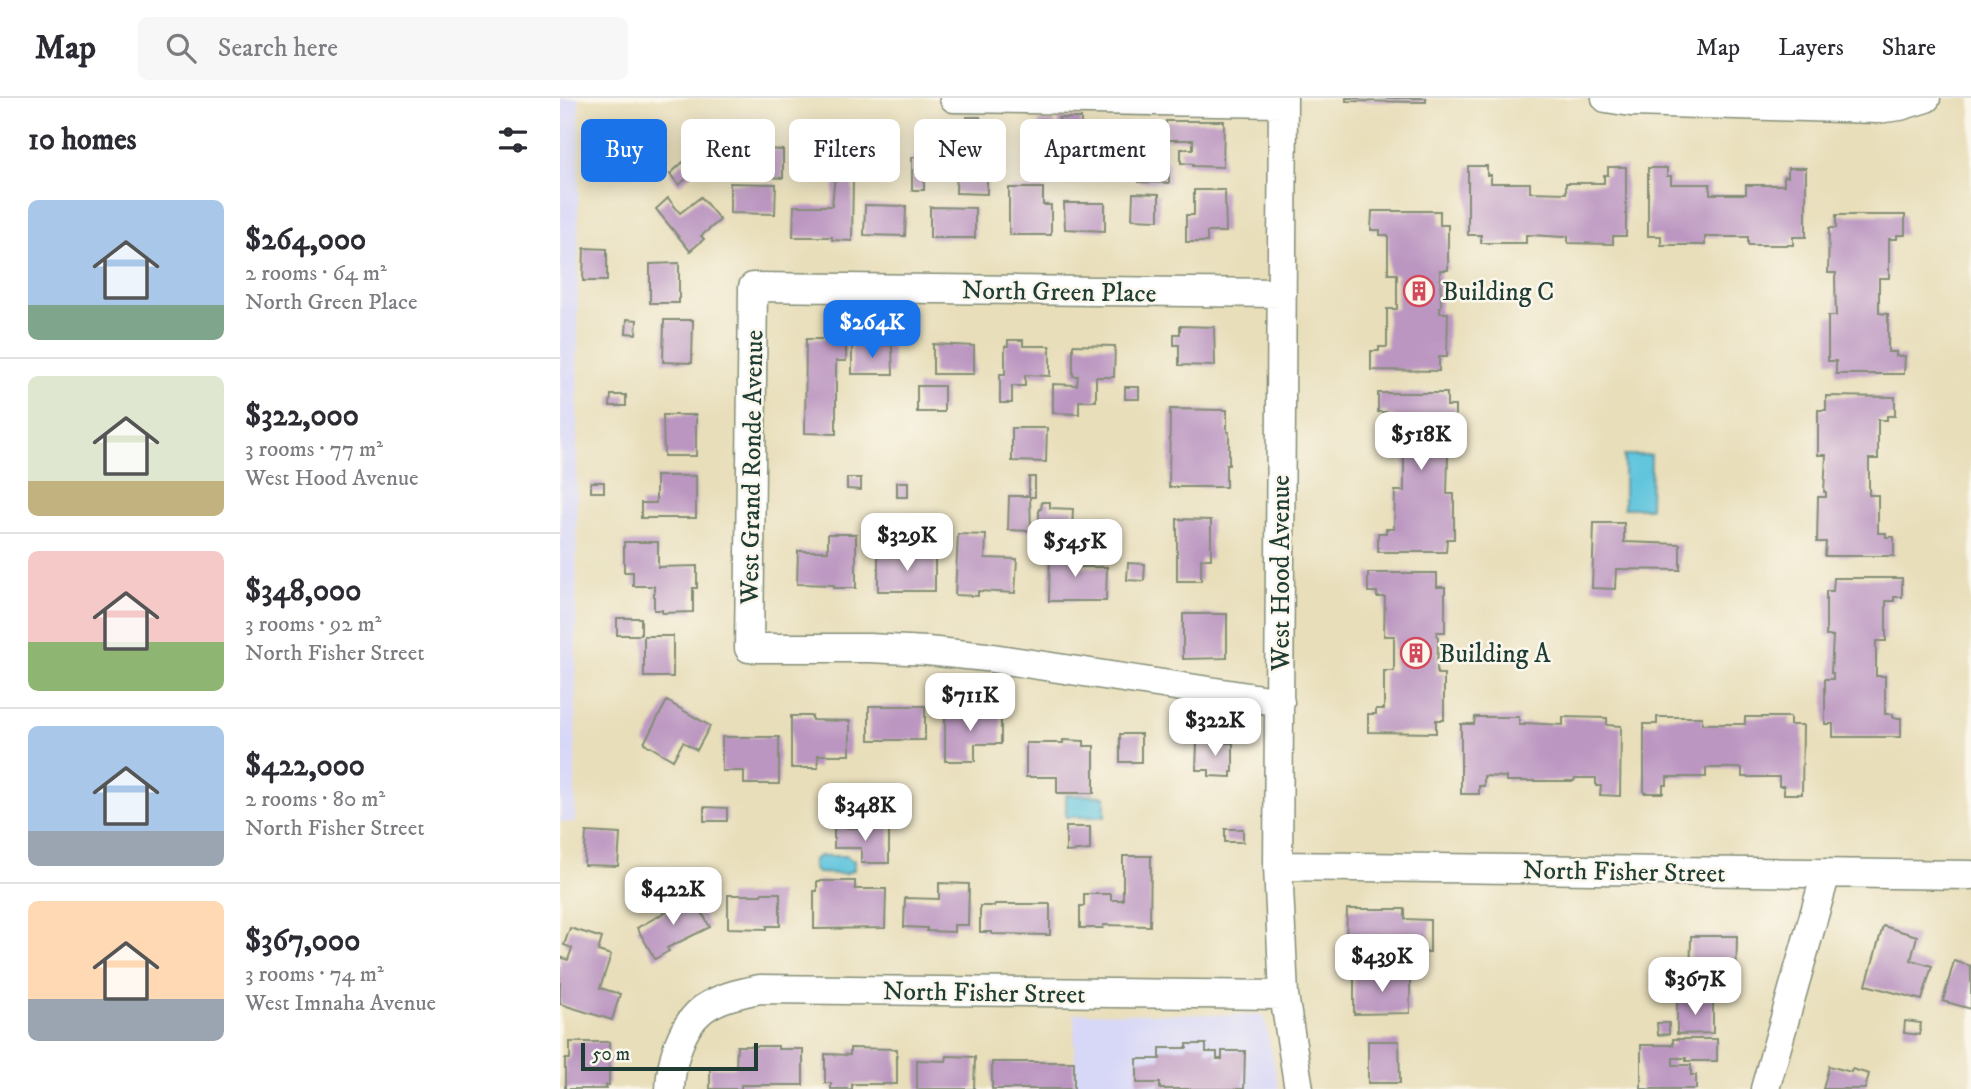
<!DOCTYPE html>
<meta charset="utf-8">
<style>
:root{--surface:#fff;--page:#f7f7f7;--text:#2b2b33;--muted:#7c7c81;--line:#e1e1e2;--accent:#1a73e8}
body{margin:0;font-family:"IM FELL DW Pica",serif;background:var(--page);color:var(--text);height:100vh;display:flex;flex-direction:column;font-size:26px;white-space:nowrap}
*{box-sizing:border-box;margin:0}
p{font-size:23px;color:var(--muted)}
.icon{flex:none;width:38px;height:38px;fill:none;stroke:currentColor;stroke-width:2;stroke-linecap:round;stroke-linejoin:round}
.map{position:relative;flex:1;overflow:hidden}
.side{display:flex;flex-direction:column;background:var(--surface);width:560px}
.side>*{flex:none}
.guide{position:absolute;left:21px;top:21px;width:665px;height:63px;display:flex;gap:14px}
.scale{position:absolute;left:21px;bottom:18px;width:177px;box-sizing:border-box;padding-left:7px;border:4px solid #1f3d34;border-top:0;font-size:19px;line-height:24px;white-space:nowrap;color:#1f3d34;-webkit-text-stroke:5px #fbf7ec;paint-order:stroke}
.price{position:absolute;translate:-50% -60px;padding:0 16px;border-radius:14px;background:#fff;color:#222;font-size:23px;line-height:46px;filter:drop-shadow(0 2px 4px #0008)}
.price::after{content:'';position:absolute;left:50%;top:42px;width:21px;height:16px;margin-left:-10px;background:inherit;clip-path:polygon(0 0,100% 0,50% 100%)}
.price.active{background:var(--accent);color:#fff}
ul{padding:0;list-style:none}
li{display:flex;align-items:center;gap:21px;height:175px;padding:0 28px}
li+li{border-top:2px solid var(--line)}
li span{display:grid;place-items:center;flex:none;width:196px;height:140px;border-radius:10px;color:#555}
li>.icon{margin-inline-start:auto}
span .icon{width:84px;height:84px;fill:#fffc;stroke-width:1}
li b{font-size:30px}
h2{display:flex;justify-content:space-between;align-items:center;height:84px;padding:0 28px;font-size:30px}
.tag{padding:0 24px;border-radius:10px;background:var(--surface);box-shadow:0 4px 18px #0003;font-size:24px;line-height:63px}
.tag.active{background:var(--accent);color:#fff}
header{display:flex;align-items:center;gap:42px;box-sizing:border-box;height:98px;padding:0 35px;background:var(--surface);border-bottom:2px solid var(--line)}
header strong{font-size:33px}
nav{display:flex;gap:38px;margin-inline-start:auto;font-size:24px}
.search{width:490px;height:63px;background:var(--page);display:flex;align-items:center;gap:18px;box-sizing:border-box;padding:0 24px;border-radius:10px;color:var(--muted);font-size:26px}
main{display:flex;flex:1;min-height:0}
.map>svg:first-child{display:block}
</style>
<header>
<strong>Map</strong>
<div class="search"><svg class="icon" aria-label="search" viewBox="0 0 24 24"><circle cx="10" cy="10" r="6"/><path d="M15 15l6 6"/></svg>Search here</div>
<nav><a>Map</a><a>Layers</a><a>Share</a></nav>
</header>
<main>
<section class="side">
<h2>10 homes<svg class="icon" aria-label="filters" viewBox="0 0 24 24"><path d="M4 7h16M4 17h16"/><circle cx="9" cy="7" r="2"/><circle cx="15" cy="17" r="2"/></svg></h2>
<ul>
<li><span style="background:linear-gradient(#a9c7e8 75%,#7fa58c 0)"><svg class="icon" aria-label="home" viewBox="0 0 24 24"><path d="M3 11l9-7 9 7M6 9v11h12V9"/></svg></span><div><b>$264,000</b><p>2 rooms · 64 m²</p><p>North Green Place</p></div></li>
<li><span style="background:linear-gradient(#dfe7d0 75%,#c2b280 0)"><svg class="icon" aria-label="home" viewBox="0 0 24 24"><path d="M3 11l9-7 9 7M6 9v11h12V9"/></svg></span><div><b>$322,000</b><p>3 rooms · 77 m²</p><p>West Hood Avenue</p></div></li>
<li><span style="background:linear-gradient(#f6c9c9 65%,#8fb573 0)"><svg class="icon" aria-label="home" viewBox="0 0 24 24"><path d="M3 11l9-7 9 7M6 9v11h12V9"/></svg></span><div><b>$348,000</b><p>3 rooms · 92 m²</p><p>North Fisher Street</p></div></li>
<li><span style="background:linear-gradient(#a9c7e8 75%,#9aa5b1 0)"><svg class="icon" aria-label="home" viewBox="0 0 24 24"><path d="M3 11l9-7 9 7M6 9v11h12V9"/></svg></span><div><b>$422,000</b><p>2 rooms · 80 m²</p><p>North Fisher Street</p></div></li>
<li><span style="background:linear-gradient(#ffd9b3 70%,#9aa5b1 0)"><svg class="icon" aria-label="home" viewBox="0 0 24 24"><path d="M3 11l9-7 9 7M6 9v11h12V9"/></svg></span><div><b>$367,000</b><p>3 rooms · 74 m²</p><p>West Imnaha Avenue</p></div></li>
</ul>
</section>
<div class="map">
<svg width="1411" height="991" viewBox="0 0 1411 991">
<rect width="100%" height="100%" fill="#fbf7ec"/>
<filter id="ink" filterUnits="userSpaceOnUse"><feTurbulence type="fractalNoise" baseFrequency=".0143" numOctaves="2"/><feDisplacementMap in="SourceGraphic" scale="14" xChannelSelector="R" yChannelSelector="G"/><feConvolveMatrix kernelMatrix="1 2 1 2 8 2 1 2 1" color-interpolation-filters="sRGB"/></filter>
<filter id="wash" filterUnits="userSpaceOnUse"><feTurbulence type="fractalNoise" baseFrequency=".00686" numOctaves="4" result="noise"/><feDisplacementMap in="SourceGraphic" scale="28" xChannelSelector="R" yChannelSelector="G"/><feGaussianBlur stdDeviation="1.57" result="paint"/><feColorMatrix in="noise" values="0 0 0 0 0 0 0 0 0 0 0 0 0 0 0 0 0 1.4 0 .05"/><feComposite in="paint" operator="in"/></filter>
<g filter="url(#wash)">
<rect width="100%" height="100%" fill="#e8deba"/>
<path fill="#d7d7f8" d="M0,0H19L15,724H0Z
M514,915L704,917L719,991H515Z"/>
<path fill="#5fc4dd" stroke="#3f8088" stroke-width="2" d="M1064,357H1091L1090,410H1064Z
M506,697L545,698V719H506Z
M260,758H287L291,762H294V772L284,776L257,775C251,769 251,761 260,758Z"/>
<g id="blocks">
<path fill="#bb96c1" d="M786,0H866V4L786,3Z
M407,19H420V31H407Z
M499,20H521V46H499Z
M479,23L495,24L494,37L479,36Z
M606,23H664L663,69L633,68V66L621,65V51H633V42H606Z
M206,51L223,52V80L205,79Z
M352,59L364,60V92H352Z
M579,63L609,64V85L579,84Z
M123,64L132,76L119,87L110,76Z
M397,68L427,69V96L396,95Z
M908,68H927V77H931V85H970V94L1006,95V85H1044V77H1048V69H1066V138H1053V146L1008,145V138L1003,139L971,137H966V145H921V137H908Z
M1088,70H1107V78H1111V86H1150V96H1186V87H1224V78L1228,79V70H1246V139H1233V147H1188V139H1145V147H1101V138H1088Z
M275,77H293L292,143L272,142V139H233L234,108H272Z
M170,85L216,86L215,116L170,115Z
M449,90H483V107H491V137H449Z
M634,92H665L666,134H647V144H626V117H634Z
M573,95L599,96V122L572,121Z
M141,99L160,122L141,138L144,141L130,153L96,111L108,100L120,115Z
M504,105H545V133L505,131Z
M305,107L346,108L345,138L304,137Z
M370,109L415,110V140H370Z
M812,113H880V127H888V172H880L881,209H880V215H888L887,259H879V273L811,272V253H819V249H827V211H837V176H828V137H820V132H811Z
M1276,117H1345V137H1337V141H1329V180H1319V215L1328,216V254H1336V258H1345L1344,276H1276V263H1268V218H1276L1275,180L1276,175H1268L1269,130H1276Z
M24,150L47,151V183H23Z
M119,165V205H90V166Z
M67,221L77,222L76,236L66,235Z
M104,222H133L132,265L103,264Z
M620,228L654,229L655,268L619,267V247H614V236H620Z
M246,241H277L276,243L286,244V263H276V336L245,335Z
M448,242H463V248H490V278L465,277V288H452V305H440V276H445V248H448Z
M373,246L414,248V276H373Z
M292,247H332L333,276H292Z
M513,247L555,248L554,279H536V303H519V316L493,315V286L517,287L518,278H513Z
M357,288H384V314H357Z
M565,289H579V301H565Z
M818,295H887V308H895V353H887V358H888L887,396H894V441H887L886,454H818V435H826V431H834L835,393H844V357H835V318H827V314H818Z
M51,297H66V308H50Z
M1266,298L1335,299V318H1327V322H1318V361H1309V397H1318V435H1326V439H1334V458H1265L1266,444H1257L1258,399H1266V394H1264L1266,357H1258V312H1266Z
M610,311L667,312V334H669V367H666V389H609Z
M103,317H136V358H104Z
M452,330H487L486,364L452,363Z
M96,378H136V420H81V405H96Z
M469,379H475V399H470L471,433L448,432L449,398H469Z
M287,380H301V392L287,391Z
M31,384H44V394H31Z
M337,384H348V399H337Z
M482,404H490V410L513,411L512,432L479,431V411H481Z
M617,421L651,422V461H641V483H617Z
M1034,425H1064V444L1120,446V472L1056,471L1055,491L1032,490Z
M268,436H296V490H274V487L237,486L238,453H268Z
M398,436L426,437L425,460L457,461L455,495L418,493V498L395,497Z
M64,444H98V469L137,468V490H133V514L102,515V512H94V488H73V474H64Z
M490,452L519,453L518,469H547L546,503H489Z
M360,456H375V493H318V458L360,459Z
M568,465L585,466L584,483L567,482Z
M808,475H877V489H885V534H877V538H878L877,576H884V622H876V635L808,634V616H816V611H824V573H834V538H824L825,499H817V494H808Z
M1274,480H1342V499H1334V503H1326V543H1316V578H1325V616H1333V620H1341V639H1273V626H1265V581H1273V575H1271L1273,538H1266V493H1273Z
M623,516H667V560L623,561Z
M57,520H81V537H57Z
M84,538H113V579H84Z
M107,603L150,628L137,652L123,644L113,662L84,645Z
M309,608H365V642H309Z
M385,613L441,614V646H415V663H385Z
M231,618H252V622L290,623V657H258V670H231Z
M915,619H959V627H965V625L1003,627V619L1047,620V627L1061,628L1060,698L1040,697L1041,688H1036V680H1015L1014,683H946V679L924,678V688H919V696H901V626H914Z
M1097,619H1142V626H1185V619H1230V627H1243L1242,696H1224V688H1219V679H1182V670H1146V679H1107V687H1103V695H1084V626H1097Z
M560,636H581V664H560Z
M162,639H219V686H184V673H162Z
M503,642L524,643V648H534V695H497V679H466V645H503Z
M637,644L673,645V674H671V679L649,678V672H636Z
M144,709L167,710V723H144Z
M506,729H530V752L506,754Z
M274,730H329V765H301V750H274Z
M665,731H683V744H665Z
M26,734L60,736L58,768L24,767Z
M563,758H591L590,828L543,827V830H520V808H524V796H551V802H563Z
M257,783H295V791H326L325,830L254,831V793H257Z
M379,785L409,786L408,827H394V834L367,833V830L344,829L345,800L379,801Z
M202,795H220V828H207V831L168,830V797H201Z
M133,799L150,829L107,850L109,853L95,861L77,830Z
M435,806H490V837L432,836V834H420V808H434Z
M787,811H845V821L870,822V854H839V849L786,848Z
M1323,828L1357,838L1351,862L1372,868L1362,902L1306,887Z
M10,830L42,840L38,853L51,857L40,890L60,896L52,922L0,906V859L8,862L12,850L4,847Z
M1131,838H1177L1176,892H1130Z
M1394,863L1411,868V911L1383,903Z
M794,876H850V915L794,916Z
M1153,901V935L1117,936V902Z
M1345,923L1361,925L1359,937L1344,935Z
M1097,925H1109V936L1098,937Z
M1113,941H1157V963H1126V960H1113V967H1131V977H1136V991H1081V947H1113Z
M808,943H839L840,985H808Z
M10,944H49V987H46V991H5V961H10Z
M627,946H646V954H657V961H662V953H685L684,991H600V985H577V961H600V950H627Z
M177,948H218V951H243V987H181V991H150V969H176Z
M290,950L337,951V986H292V991H271V985H265V956L290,957Z
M387,958L415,959L414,991H357V962L386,963Z
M432,964H514V991H432Z
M1269,968L1291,974L1292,971L1309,976L1305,991H1263Z"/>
</g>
</g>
<g filter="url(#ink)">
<use href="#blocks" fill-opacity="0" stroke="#848e77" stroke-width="2"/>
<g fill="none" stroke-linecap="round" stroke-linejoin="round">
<g stroke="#848e77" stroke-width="31">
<path id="minor" d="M394,0L723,5
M723,0L718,768L724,897L739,991
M1046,0L1071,4L1317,11L1340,8L1366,0
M720,604L426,559L367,553L309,550H189L193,189L722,195
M718,768L1411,777
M110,991C111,964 120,929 143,911C160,899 180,895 200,891L724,897
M1205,991L1266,775"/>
</g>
<use href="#minor" stroke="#fff" stroke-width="28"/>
</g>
</g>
<defs>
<g id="building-ring" transform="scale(1.575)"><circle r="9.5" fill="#fbf7ec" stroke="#d1495b" stroke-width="1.5"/><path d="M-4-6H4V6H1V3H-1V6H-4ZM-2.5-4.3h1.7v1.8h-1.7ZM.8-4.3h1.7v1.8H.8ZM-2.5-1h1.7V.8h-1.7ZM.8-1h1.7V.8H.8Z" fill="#d1495b"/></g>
</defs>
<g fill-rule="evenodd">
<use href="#building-ring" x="859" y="193"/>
<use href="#building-ring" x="856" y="555"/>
</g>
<g text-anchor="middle" stroke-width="5" stroke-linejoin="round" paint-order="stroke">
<g font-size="26" fill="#1f3d34" stroke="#fbf7ec">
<text transform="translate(499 193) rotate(1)" y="9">North Green Place</text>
<text transform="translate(191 369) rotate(-89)" y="9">West Grand Ronde Avenue</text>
<text transform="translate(720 475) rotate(-90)" y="9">West Hood Avenue</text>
<text transform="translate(1064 773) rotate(1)" y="9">North Fisher Street</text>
<text transform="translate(424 894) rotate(1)" y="9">North Fisher Street</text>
</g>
<g font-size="26" fill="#1f3d34" stroke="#fbf7ec" text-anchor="start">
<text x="882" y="202">Building C</text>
<text x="879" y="564">Building A</text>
</g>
</g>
</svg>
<div class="scale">50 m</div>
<b class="price active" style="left:312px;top:262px">$264K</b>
<b class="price" style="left:861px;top:374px">$518K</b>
<b class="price" style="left:347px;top:475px">$329K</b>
<b class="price" style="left:515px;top:481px">$545K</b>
<b class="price" style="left:410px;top:635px">$711K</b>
<b class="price" style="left:655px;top:660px">$322K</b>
<b class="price" style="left:305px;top:745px">$348K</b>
<b class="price" style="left:113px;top:829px">$422K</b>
<b class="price" style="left:822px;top:896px">$439K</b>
<b class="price" style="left:1135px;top:919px">$367K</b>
<div class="guide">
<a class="tag active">Buy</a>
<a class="tag">Rent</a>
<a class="tag">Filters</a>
<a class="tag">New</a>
<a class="tag">Apartment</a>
</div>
</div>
</main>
